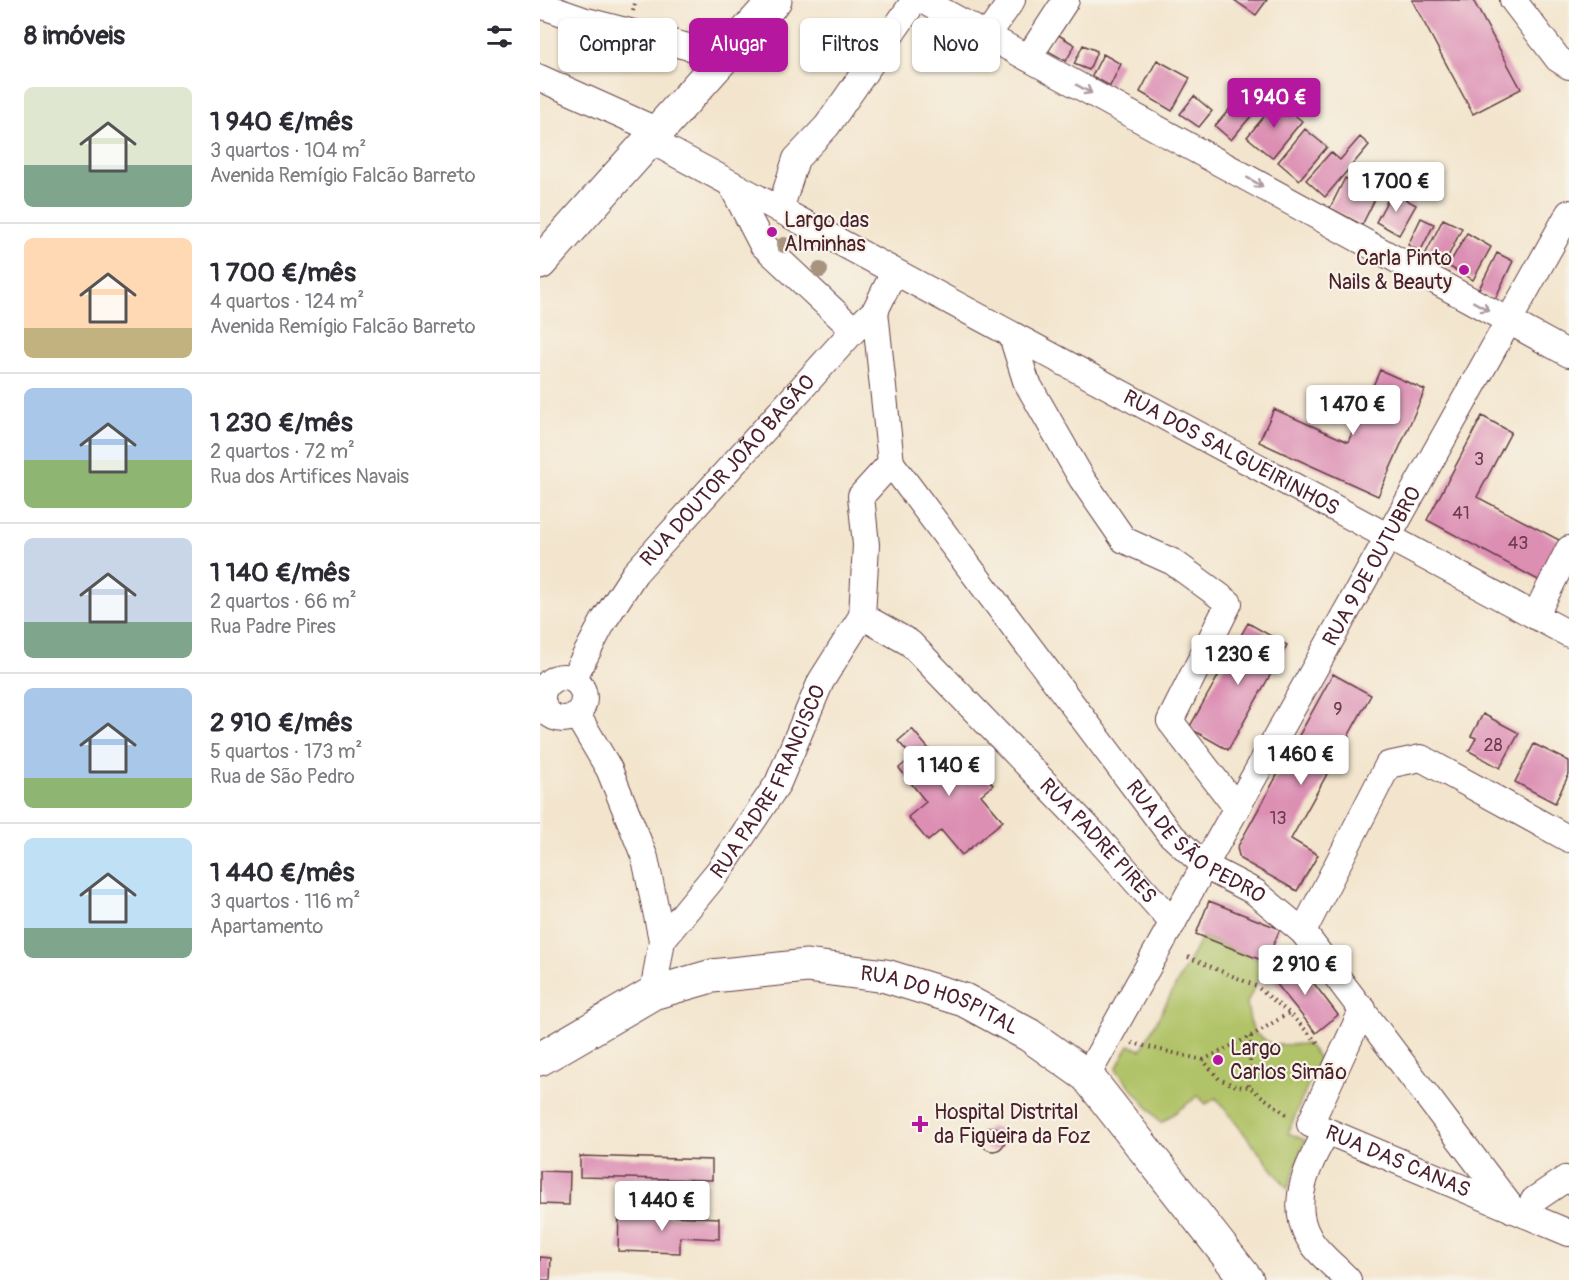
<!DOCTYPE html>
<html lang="pt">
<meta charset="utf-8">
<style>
:root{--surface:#fff;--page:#f2f2f3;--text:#2b2b33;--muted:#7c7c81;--line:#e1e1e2;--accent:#b5179e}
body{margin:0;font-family:Pangolin,sans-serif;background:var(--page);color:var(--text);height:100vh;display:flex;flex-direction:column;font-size:22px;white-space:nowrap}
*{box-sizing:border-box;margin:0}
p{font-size:20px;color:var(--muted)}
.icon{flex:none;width:33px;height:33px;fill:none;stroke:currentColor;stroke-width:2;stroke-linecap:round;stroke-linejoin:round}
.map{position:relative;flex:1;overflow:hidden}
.details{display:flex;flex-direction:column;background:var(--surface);width:540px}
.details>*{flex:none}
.guide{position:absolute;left:18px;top:18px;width:570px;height:54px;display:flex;gap:12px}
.price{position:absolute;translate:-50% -51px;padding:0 14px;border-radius:6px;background:#fff;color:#222;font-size:20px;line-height:39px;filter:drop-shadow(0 2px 3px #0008)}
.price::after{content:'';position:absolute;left:50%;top:36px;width:18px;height:14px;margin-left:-9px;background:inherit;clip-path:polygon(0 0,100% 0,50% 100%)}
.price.current{background:var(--accent);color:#fff}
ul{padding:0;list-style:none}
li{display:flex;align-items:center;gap:18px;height:150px;padding:0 24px}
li+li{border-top:2px solid var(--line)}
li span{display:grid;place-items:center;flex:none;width:168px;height:120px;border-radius:9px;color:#555}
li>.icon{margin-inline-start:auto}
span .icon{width:72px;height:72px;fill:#fffc;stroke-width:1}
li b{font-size:26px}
h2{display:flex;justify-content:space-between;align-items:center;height:72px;padding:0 24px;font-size:26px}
.chip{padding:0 21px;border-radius:9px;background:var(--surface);box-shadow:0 2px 4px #0004;font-size:21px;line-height:54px}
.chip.current{background:var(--accent);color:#fff}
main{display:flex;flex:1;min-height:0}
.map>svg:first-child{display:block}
</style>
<main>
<section class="details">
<h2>8 imóveis<svg class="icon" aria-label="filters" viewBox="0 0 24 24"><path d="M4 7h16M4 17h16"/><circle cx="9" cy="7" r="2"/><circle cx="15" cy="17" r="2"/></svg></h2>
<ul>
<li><span style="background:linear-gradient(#dfe7d0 65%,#7fa58c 0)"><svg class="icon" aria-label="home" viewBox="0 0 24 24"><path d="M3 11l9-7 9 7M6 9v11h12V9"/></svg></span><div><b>1 940 €/mês</b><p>3 quartos · 104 m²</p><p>Avenida Remígio Falcão Barreto</p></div></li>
<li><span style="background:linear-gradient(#ffd9b3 75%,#c2b280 0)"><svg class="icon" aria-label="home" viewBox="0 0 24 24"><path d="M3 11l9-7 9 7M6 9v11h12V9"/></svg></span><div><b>1 700 €/mês</b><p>4 quartos · 124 m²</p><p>Avenida Remígio Falcão Barreto</p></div></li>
<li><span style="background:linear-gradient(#a9c7e8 60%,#8fb573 0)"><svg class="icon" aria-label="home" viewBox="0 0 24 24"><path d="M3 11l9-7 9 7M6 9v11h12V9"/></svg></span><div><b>1 230 €/mês</b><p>2 quartos · 72 m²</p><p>Rua dos Artifices Navais</p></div></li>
<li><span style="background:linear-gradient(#c9d6e8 70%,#7fa58c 0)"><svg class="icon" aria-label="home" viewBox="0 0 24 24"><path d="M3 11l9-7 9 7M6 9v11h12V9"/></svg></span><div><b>1 140 €/mês</b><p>2 quartos · 66 m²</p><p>Rua Padre Pires</p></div></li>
<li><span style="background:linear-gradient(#a9c7e8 75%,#8fb573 0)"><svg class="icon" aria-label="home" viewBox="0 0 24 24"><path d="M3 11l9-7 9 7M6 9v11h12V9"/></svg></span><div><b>2 910 €/mês</b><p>5 quartos · 173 m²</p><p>Rua de São Pedro</p></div></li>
<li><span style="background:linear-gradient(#bfe0f5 75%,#7fa58c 0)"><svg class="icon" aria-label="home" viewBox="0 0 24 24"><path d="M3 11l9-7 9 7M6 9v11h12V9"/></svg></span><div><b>1 440 €/mês</b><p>3 quartos · 116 m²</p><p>Apartamento</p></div></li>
</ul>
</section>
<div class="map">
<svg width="1029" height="1280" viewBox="0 0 1029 1280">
<rect width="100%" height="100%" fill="#f7f3e8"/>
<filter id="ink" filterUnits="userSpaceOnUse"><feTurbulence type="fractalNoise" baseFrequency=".0167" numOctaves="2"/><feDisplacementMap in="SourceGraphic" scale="12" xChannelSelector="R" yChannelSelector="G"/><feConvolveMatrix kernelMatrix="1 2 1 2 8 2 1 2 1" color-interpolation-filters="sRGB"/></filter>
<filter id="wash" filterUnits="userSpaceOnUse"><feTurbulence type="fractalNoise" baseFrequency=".008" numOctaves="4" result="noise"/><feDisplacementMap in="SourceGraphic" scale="24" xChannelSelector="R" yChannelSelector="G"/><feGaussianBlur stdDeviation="1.35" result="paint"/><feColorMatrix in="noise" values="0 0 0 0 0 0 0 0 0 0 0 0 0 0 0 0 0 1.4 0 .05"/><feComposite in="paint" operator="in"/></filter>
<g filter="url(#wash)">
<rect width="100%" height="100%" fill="#f3e5cd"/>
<path fill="#b1c367" stroke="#7e7149" stroke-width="1.5" d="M662,937L726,962L707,1003L710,1021L715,1033L733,1045L767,1044L779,1058L748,1133L765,1140L748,1189L676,1098L666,1104L658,1096L621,1123L576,1069L589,1045L601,1050Z"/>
<g id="blocks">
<path fill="#dc8eb3" d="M694,0H727L716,15Z
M872,0H933L981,89L933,114Z
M517,34L535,45L526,61L508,51Z
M543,45L557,51L549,70L534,64Z
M563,54L581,64L570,86L552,76Z
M617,60L650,78L632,111L600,92Z
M706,90L722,103L691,140L675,126Z
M654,96L672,111L659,127L640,114Z
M737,101L762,121L732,158L707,137Z
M765,129L787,147L759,180L738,162Z
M820,137L829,145L785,197L766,180L791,152L800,160Z
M805,178L837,195L822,225L790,208Z
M852,192L876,205L859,235L836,222Z
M881,218L894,224L880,252L868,245Z
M903,219L922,228L903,267L884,257Z
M927,233L951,247L933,280L908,266Z
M957,253L973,261L955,299L938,291Z
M840,370L885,390L838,496L719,442L734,409L808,442Z
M942,416L971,432L937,497L1021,541L1000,581L887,520Z
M708,623L747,645L688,750L649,728Z
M793,674L831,695L751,839L778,855L757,891L700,859L697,848Z
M943,714L979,733L960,768L929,751L936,738L931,736Z
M372,729L409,773L429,756L453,785L441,795L463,821L422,855L401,830L388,841L368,817L386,802L359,768L372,757L358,741Z
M994,744L1029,761V774L1015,803L975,782Z
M669,901L740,929L726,962L656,934Z
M756,960L798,1015L776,1033L731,977Z
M441 1139a12 12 0 1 1 24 0a12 12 0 1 1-24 0Z
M40,1156L172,1160V1180L40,1177Z
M0,1171L30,1172L29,1205L0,1204Z
M79,1214L179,1218V1239L140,1237V1253L78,1251Z
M0,1257L11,1258L10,1280H0Z"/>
</g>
</g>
<g filter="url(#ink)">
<use href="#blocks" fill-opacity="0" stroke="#633d43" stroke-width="1.5"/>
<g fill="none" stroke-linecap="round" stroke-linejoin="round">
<g stroke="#633d43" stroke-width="28">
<g id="street">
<path d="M382,0L1029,354"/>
<path d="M973,0L1018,59L1029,66"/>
<path d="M0,5L43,20L184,56"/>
<path d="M447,36L472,0"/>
<path d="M488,58L526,0"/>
<path d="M0,78L118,131"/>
<path id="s1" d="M110,140L1029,634"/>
<path d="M191,184L222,244L314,330"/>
<path d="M240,210L256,159L287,126L375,0"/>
<path d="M472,336L486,381L542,479L584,540L633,562L689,603L630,721L697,808"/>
<path id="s2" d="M351,463L629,833L665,866L715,892L763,932L973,1210"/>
<path id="s3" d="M322,616L370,643L553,833L633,923"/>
<path d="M995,616L1029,549"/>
<circle cx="23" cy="698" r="21"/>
<path id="s4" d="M33,679L63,622L95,573L314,330L335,311L354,272"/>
<path d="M37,715L69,769L105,858L122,940L113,993"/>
<path d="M763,932L848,765L881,758L1029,839"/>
<path id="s5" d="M122,940L181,868L238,783L281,681L322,616L326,545L321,496L351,463L335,311"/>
<path id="s6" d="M823,1009L770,1124L1029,1233"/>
<path id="s7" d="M547,1076L1029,213"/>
<path d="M787,1131C769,1162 748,1203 769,1238C777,1253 796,1267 808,1280"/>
<path d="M986,1215L994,1200L1025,1179L1029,1181"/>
</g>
</g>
<g stroke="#633d43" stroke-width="35">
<g id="secondary">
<path d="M0,263L235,0"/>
<path id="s8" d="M0,1059L113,993L172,976L267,966L346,976L424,1000L489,1035L547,1076L707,1280"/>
</g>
</g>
<path stroke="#633d43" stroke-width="4" stroke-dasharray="1.5 4.5" stroke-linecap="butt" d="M93,11L96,0
M648,957L716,986L749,1013
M711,1036L749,1013L780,1045
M592,1043L663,1060L679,1079L696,1086L709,1087L749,1116
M663,1060L711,1036L709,1087"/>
<use href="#street" stroke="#fff" stroke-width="26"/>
<use href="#secondary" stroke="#fff" stroke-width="33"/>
</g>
<g fill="#a7937e">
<circle cx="244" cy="245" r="8"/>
<circle cx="280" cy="270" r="8"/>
</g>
<defs><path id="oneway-shaft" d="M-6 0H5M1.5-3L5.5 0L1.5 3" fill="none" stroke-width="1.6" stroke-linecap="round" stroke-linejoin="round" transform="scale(1.5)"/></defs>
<g stroke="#ae9aa0">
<use href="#oneway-shaft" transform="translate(544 89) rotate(29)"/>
<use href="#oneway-shaft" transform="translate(715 182) rotate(29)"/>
<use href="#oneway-shaft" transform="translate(941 306) rotate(29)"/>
</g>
</g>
<g fill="#b5179e" stroke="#f7f3e8" stroke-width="2">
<circle cx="232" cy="232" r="6"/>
<circle cx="924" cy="270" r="6"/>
<circle cx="678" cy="1060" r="6"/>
<path d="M377 1115h6v6h6v6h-6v6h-6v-6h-6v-6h6z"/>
</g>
<g text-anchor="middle" stroke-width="4.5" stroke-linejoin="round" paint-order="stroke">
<g font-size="18" fill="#6e3b4d">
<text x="939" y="465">3</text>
<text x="921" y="519">41</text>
<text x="978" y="549">43</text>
<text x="798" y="715">9</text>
<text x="953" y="751">28</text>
<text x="738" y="824">13</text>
</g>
<g font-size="21" fill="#4a1f2b" stroke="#f7f3e8" text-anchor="start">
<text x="244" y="227">Largo das<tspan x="244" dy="24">Alminhas</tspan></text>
<text x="912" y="265" text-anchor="end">Carla Pinto<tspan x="912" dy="24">Nails &amp; Beauty</tspan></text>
<text x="690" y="1055">Largo<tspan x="690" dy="24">Carlos Simão</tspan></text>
<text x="394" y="1119">Hospital Distrital<tspan x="394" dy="24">da Figueira da Foz</tspan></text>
</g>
<g font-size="21" fill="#4a1f2b" stroke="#f7f3e8">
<text dy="7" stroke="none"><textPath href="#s1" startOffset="660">RUA DOS SALGUEIRINHOS</textPath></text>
<text dy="7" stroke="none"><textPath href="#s4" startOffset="261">RUA DOUTOR JOÃO BAGÃO</textPath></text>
<text dy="7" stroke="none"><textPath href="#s7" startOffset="584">RUA 9 DE OUTUBRO</textPath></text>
<text dy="7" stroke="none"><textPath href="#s5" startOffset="192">RUA PADRE FRANCISCO</textPath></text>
<text dy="7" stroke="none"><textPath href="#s3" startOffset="328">RUA PADRE PIRES</textPath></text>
<text dy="7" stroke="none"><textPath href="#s2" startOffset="489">RUA DE SÃO PEDRO</textPath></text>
<text dy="7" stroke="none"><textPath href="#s8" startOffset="426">RUA DO HOSPITAL</textPath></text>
<text dy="7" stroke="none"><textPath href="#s6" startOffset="222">RUA DAS CANAS</textPath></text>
</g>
</g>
</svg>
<b class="price current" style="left:734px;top:129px">1 940 €</b>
<b class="price" style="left:856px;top:213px">1 700 €</b>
<b class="price" style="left:813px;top:436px">1 470 €</b>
<b class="price" style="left:698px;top:686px">1 230 €</b>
<b class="price" style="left:761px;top:786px">1 460 €</b>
<b class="price" style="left:409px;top:797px">1 140 €</b>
<b class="price" style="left:765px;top:996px">2 910 €</b>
<b class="price" style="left:122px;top:1232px">1 440 €</b>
<div class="guide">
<a class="chip">Comprar</a>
<a class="chip current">Alugar</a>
<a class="chip">Filtros</a>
<a class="chip">Novo</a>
</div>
</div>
</main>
